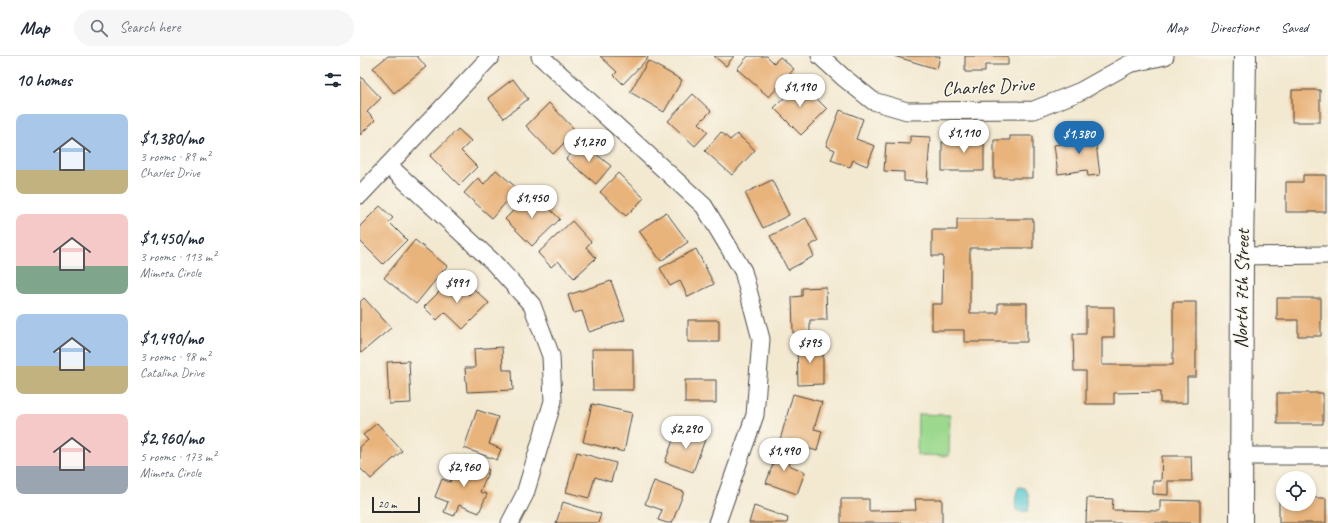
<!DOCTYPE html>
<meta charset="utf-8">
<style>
:root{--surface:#fff;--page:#f6f6f7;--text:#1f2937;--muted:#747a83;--line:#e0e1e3;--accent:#1f6fb2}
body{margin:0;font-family:Caveat,sans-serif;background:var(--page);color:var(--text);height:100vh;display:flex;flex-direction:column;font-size:15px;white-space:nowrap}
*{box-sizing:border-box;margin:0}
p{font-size:13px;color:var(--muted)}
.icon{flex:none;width:22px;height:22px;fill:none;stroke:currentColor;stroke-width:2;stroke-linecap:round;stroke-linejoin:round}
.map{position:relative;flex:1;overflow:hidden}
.sheet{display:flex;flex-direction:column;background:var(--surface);width:360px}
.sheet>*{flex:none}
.fabs{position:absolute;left:916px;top:415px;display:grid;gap:8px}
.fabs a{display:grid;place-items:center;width:40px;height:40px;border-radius:50%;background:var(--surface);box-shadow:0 2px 6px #0003;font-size:20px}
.scale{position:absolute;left:12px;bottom:10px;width:48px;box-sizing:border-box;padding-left:4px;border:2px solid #2b2b2b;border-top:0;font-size:11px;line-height:14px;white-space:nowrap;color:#2b2b2b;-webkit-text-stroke:3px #fbf7ec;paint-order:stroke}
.price{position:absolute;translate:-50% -34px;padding:0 9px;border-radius:14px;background:#fff;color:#222;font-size:13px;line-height:26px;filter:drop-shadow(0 1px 2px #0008)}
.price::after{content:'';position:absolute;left:50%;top:24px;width:12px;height:9px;margin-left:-6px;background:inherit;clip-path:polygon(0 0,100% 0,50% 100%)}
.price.current{background:var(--accent);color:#fff}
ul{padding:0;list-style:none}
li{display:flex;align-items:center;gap:12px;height:100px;padding:0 16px}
li span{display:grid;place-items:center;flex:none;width:112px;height:80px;border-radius:8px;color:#555}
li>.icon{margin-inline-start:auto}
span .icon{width:48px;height:48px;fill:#fffc;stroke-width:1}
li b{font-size:17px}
h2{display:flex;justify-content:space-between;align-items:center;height:48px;padding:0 16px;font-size:17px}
header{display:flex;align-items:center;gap:24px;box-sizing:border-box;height:56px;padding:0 20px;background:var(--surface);border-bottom:1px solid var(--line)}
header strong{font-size:19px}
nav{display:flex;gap:22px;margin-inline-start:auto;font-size:14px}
.search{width:280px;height:36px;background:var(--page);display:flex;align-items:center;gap:10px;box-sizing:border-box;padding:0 14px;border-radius:22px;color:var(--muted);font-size:15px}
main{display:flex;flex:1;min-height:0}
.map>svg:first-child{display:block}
</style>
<header>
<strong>Map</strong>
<div class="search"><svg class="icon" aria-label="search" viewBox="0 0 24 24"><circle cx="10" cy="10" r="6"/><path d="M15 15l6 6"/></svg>Search here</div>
<nav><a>Map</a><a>Directions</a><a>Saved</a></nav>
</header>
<main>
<section class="sheet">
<h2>10 homes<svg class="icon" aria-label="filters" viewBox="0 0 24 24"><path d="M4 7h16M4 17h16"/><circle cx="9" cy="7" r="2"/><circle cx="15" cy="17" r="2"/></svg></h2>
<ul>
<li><span style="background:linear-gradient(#a9c7e8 70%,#c2b280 0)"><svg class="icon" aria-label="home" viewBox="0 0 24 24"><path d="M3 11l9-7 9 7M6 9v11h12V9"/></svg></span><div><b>$1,380/mo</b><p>3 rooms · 89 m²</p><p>Charles Drive</p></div></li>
<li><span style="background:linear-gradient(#f6c9c9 65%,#7fa58c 0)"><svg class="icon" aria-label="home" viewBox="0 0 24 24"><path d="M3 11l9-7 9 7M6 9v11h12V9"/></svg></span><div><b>$1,450/mo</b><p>3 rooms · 113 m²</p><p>Mimosa Circle</p></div></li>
<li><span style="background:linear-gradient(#a9c7e8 65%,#c2b280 0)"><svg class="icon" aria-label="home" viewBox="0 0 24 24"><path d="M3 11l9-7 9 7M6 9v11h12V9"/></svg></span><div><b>$1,490/mo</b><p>3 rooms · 98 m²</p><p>Catalina Drive</p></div></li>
<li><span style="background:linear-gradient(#f6c9c9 65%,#9aa5b1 0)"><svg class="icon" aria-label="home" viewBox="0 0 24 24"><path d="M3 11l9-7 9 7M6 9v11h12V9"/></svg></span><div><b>$2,960/mo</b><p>5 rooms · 173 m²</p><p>Mimosa Circle</p></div></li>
</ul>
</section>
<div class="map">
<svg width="968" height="467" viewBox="0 0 968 467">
<rect width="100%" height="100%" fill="#fbf7ec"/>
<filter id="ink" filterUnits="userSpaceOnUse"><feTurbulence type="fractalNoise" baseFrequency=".025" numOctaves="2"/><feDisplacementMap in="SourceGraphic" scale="8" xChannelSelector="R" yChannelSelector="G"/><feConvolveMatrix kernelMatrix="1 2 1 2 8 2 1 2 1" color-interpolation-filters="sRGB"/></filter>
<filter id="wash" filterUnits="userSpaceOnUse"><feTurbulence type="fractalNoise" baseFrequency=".012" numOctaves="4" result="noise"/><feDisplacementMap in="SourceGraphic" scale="16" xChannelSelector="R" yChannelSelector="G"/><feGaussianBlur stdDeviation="0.9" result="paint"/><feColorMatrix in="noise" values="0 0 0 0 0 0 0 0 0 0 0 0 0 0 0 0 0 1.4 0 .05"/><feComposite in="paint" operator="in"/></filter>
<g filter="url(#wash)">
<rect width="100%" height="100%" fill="#f3e9d1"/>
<path fill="#9cd98e" stroke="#64825c" d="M558,358L590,359L589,400L557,399Z"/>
<path fill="#5dcad2" stroke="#447a7e" d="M659,431L665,432C670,438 670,447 668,455L660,456L656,454C655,447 655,437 659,431Z"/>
<g id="blocks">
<path fill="#e9b47c" d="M28,0H57L66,11L34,37L13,12Z
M240,0H287L288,2L263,28L254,19L257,16Z
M354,0H374L366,10Z
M388,0H407L414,7L420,1L434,13L409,41L377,13Z
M534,0H580L577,13Z
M605,0H648V9H625V16H605Z
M288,5L322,24L304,56L270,36Z
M0,20L21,42L7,56L15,64L0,79Z
M153,23L168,43L144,62L128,42Z
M440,26L467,53L441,79L414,52Z
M932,34H960V66H932Z
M333,38L351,55L339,67L348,76L335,90L308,65Z
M189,47L216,75L193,98L166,70Z
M480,54L503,63L496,83L515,90L507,110L493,104L490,111L471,104L475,94L466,90Z
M98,73L111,85L101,95L117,111L99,129L70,100Z
M734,73L740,119L728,120L727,114L698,118L694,89L715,86L714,76Z
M361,76L370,84L377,78L395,94L372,119L345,95Z
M604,77L624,78V115H582V86H604Z
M550,80L570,81L567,127L544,125V116L524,115L526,87L550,88Z
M650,80H673V122H634V84H650Z
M221,86L251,110L236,128L206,103Z
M136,114L158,133L132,162L104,137L118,122L124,128Z
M258,117L284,142L266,160L240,136Z
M943,119H966V156H926V126H943Z
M412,124L429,159L403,172L385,137Z
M172,136L200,163L172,190L145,163Z
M20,150L33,162L29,166L47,184L23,208L0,185V170Z
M306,156L328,186L301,205L279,175Z
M446,162L458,185L449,190L454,200L428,214L410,180Z
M597,163H673V192H610V257H638V247H667V286H604V274H572V248H582L583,200H572V174H597Z
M212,165L231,186L226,191L236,202L214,222L198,205L191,211L178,197Z
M55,184L87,210L56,248L24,222Z
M336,193L354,228L328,241L320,225L310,230L300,212Z
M92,223L109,239L114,233L129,247L103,273L85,256L77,264L64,251Z
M251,225L265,264L229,276L222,255L214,257L208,239Z
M466,231L467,264H450V276L433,277L432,241L442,240V232Z
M4,242L31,272L1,297L0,296V246Z
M917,242H961V280H938V264H917Z
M813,246H836V321H827V347H800V336L754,337V348H726V315H714L713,278H726V251H754V281H742V309H813Z
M328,264H359V286H328Z
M463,287V328L438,329L437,288Z
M142,291L143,314H152L153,334L107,336L105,312H115L114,293Z
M232,293H273V334H233Z
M49,305L51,347L29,348L27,306Z
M325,324H356V347H325Z
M917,337H963V368H917Z
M433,338L462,346L454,373L462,375L457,395L420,384Z
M232,348L272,357L264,396L223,386Z
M117,354L138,361L129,388L141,393L137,404L104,392Z
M17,367L42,395L11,423L0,412V391L8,384L3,379Z
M318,371L346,381L333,416L305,406Z
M414,392L433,398L429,409L445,416L437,438L406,427L413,408L408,406Z
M217,396L256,407L251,426L235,421L229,442L206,436Z
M802,400H831L832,425H808V439L793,438V425H801Z
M99,403L129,414L120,436L127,438L119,457L99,449L94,460L84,456L88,446L75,441L82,423L90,426Z
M294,425L324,436L312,467H307L298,464L302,454L285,448Z
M727,442L753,443L752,454L800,455V444L840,445V467H726Z
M919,442H923V448H949V442H966V467H919Z
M481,443H509V455L556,454L555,443H582V467H481Z
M203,446L241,458L238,467H196Z
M394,450L428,462L427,467H389Z"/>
</g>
</g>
<g filter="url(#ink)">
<use href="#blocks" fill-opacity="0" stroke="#494844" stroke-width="1"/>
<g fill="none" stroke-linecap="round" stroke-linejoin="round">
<g stroke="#494844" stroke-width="19">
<path id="street" d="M180,0L344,150L383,215L401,283L395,359L357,467
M460,0L483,21L513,45L547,55L674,54L721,35L769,8L805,0
M28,109L133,206L172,249L191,300L193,345L165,438L150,467
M0,139L131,0
M882,200L968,199
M880,400H968"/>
</g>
<g stroke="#494844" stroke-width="24">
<path id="secondary" d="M881,467L882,200L885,0"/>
</g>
<use href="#street" stroke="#fff" stroke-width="17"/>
<use href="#secondary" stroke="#fff" stroke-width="22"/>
</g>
</g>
<g text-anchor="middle" stroke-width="3" stroke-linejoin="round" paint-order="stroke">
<g font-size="20" fill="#2b2b2b" stroke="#fbf7ec">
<text transform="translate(628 30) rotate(-3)" y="7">Charles Drive</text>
<text transform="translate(881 233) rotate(-89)" y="7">North 7th Street</text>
</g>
</g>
</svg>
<div class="fabs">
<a><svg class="icon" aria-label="locate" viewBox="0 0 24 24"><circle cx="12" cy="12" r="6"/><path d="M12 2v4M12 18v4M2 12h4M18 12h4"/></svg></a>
</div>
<div class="scale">20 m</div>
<b class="price" style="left:440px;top:52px">$1,190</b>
<b class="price" style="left:604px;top:98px">$1,110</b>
<b class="price current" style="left:719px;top:99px">$1,380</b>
<b class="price" style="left:229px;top:107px">$1,270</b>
<b class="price" style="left:172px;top:163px">$1,450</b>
<b class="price" style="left:97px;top:248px">$991</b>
<b class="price" style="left:450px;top:308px">$795</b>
<b class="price" style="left:326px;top:394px">$2,290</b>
<b class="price" style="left:424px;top:416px">$1,490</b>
<b class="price" style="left:104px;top:432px">$2,960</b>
</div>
</main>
